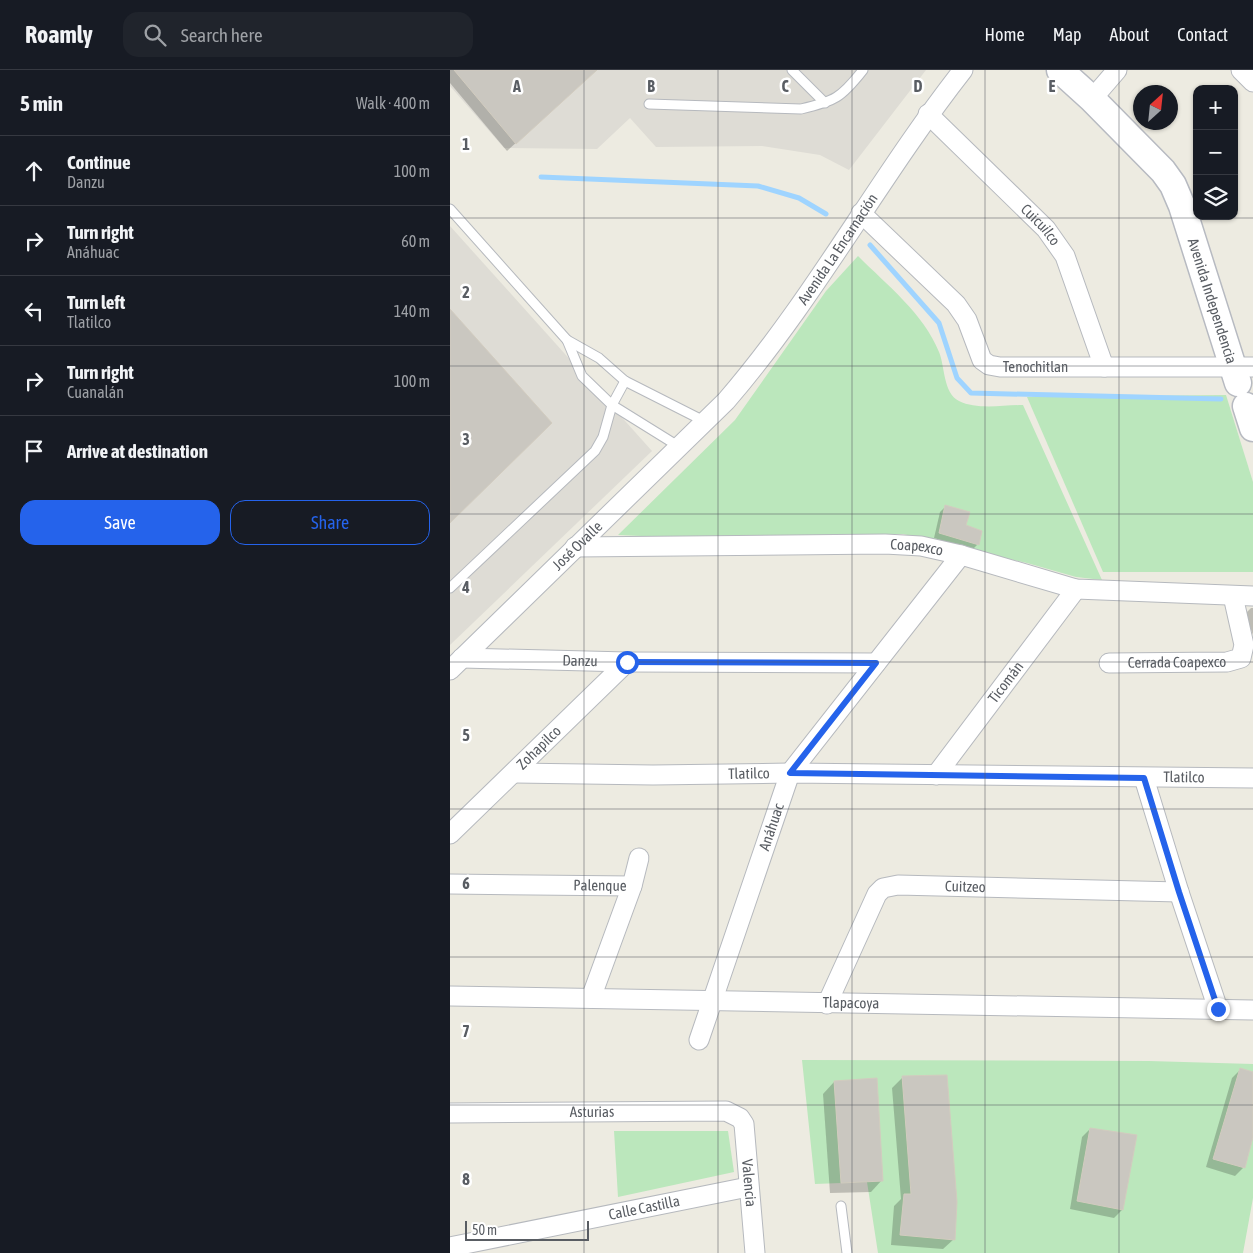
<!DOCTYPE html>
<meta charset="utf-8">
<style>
:root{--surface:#171b24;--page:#20242c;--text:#f1f3f6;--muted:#9ea1a6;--line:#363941;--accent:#2563eb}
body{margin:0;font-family:"Asap Condensed",sans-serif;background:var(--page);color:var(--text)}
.controls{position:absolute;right:15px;top:15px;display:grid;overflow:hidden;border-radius:10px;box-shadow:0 1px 4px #0004}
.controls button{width:45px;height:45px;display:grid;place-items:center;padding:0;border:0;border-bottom:1px solid var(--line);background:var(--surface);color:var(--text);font:25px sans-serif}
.compass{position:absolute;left:683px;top:15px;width:45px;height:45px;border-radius:50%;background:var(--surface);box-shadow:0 1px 4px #0004;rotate:27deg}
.scale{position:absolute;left:15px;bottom:12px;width:124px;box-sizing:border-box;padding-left:5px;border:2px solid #595d63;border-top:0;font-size:14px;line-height:18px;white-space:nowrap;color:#595d63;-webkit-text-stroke:4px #fff;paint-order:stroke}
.stop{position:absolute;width:15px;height:15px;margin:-11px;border:4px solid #2563eb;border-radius:50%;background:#fff}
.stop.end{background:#2563eb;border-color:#fff;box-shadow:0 1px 5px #0008}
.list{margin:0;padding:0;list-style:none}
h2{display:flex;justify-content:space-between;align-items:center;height:65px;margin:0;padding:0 20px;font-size:21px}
h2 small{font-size:16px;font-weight:400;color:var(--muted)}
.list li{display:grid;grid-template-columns:32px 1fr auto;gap:15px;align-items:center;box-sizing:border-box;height:70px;padding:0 20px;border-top:1px solid var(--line)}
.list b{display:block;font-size:19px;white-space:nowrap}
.list p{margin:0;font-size:16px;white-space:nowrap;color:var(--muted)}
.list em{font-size:16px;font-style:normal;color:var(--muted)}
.actions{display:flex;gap:10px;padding:15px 20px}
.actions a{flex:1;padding:11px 0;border:1px solid var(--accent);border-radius:15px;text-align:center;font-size:18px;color:var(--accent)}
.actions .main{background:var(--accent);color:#fff}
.icon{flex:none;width:28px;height:28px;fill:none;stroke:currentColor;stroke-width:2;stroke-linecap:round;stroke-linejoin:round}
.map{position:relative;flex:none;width:803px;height:1183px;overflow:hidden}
header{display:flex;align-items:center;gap:30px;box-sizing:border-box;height:70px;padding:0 25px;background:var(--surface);border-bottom:1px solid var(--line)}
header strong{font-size:24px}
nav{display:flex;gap:28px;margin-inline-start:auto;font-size:18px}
.search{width:350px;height:45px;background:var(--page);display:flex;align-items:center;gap:12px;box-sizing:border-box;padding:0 18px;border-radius:15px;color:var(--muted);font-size:19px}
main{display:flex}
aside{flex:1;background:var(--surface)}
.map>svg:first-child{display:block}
.industrial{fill:#dedcd5}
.green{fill:#bbe7bc}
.shadow{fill:#0003}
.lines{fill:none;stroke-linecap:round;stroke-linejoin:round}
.stream{stroke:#9fd4ff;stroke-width:5}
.building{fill:#cac7c0;stroke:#d2ccbf}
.lane-casing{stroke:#b6b9be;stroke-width:11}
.street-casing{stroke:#b6b9be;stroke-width:21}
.secondary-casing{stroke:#b7bac1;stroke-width:29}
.lane{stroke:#fff;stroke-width:9}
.street{stroke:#fff;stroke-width:19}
.secondary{stroke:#fff;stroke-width:26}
.route{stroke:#2563eb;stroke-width:6}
.grid{fill:none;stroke:#595d63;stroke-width:1;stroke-opacity:0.55}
.labels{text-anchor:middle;stroke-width:5;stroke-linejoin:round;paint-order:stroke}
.street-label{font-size:15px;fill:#595d63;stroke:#fff}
.grid-label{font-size:16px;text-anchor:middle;font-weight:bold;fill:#595d63;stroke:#fff;stroke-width:5;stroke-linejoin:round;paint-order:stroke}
</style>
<header>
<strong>Roamly</strong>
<div class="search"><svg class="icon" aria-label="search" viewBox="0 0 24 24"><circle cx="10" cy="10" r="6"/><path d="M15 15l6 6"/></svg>Search here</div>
<nav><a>Home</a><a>Map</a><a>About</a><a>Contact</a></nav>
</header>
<main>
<aside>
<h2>5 min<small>Walk · 400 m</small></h2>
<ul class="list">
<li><svg class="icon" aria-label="ahead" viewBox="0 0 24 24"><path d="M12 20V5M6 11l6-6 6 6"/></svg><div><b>Continue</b><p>Danzu</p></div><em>100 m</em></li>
<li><svg class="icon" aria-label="right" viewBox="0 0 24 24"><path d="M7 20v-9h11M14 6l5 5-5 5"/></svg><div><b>Turn right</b><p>Anáhuac</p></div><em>60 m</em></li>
<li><svg class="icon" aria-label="left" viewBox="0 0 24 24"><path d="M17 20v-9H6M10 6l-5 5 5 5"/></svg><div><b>Turn left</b><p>Tlatilco</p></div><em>140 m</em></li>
<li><svg class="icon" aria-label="right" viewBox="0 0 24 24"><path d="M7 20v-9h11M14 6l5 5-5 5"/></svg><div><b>Turn right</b><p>Cuanalán</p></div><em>100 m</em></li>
<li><svg class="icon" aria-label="arrive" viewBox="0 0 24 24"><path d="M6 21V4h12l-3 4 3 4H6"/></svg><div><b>Arrive at destination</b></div></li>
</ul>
<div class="actions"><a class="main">Save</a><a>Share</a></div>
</aside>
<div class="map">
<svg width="803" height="1183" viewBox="0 0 803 1183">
<rect width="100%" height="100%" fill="#edebe1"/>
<g class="industrial">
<polygon points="0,0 476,0 399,100 370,85 312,76 206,77 180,48 147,79 54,78 0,16"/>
<polygon points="0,156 202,381 0,575"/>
</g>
<g class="green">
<path d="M 408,186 C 437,215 474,244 489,282 C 495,296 493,323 509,331 C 527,340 553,335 573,335 L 652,510 L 626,507 L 577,493 L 453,464 L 237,468 L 168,465 L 285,350 L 376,221 Z"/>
<polygon points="776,325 803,412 803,502 653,502 577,327"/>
<polygon points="352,990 699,991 803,994 803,1128 793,1183 428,1183 417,1112 365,1114"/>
<polygon points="164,1061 278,1061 284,1102 168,1127"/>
</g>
<g class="shadow">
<polygon points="0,0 146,0 57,81 0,13"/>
<polygon points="495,437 515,456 528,474 522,480 484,468 490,442"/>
<polygon points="801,538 803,538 803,565 795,544"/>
<polygon points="790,1000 803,1003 803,1062 794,1097 785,1106 756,1097 782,1008"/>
<polygon points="452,1008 504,1169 493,1179 441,1175 444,1136 451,1129 442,1018"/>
<polygon points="384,1012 432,1110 421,1122 380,1123 373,1024"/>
<polygon points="640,1059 672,1140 664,1148 620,1139 632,1067"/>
</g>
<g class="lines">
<g class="stream">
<polyline points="91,107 308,116 349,128 376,144"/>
<polyline points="420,175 489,253 507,308 521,323 771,329"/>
</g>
</g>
<g class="building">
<polygon points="4,0 147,0 66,74"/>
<polygon points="0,239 102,353 0,453"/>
<polygon points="495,435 520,442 516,455 532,461 529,475 489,463"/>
<polygon points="790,998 803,1002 803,1067 795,1098 763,1089"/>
<polygon points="497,1005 507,1132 505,1170 450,1165 454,1124 461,1124 452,1006"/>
<polygon points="427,1008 433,1111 391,1113 384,1011"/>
<polygon points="640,1058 687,1065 673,1140 627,1131"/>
</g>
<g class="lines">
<defs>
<g id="lane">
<polyline points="342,0 375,33"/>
<path d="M 199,34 L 351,39 C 385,31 391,28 413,0"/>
<polyline points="0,139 117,270 132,306 162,335 228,376"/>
<polyline points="117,270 149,288 175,311 254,351"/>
<polyline points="0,518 145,381 153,367 162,335 175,311"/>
<polyline points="391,1136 397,1183"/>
</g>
<g id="street">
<polyline points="791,0 803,12"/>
<polyline points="642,29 667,0"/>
<path id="s1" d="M 478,44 L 596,159 L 615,186 L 654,297"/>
<path id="s2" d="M 411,143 L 506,234 L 517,250 L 532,290 L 539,295 L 550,297 L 803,297"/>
<path id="s3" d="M 125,477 L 435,474 L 471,476 L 511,485 L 626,519 L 803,526"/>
<path id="s4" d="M 12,588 L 177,592 L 426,593"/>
<path id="s5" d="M 659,593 L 777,592 L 791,588 L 794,575 L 783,526"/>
<path id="s6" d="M 0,600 L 276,331 C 365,228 429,107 513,0"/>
<path id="s7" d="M 65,703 L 203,705 L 340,703 L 803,708"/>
<path id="s8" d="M 486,705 L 626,519"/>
<polyline points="694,708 729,822 768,939"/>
<path id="s9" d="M 0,764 L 177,592"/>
<path id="s10" d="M 0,814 L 182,816"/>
<path id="s11" d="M 0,926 L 803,940"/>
<polyline points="141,928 182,816 189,788"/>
<path id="s12" d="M 377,934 L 427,824 L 433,818 L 448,815 L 729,822"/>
<path id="s13" d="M 249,970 L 340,703 L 511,485"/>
<path id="s14" d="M 0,1043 L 276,1041 L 290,1048 L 294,1054 L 305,1183"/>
<path id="s15" d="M 0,1177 L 298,1117"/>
</g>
<g id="secondary">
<path id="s16" d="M 610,0 L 642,29 L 713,101 L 723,115 L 732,136 L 788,313"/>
<polyline points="796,336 803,358"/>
</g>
</defs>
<use href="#lane" class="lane-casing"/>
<use href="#street" class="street-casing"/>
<use href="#secondary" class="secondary-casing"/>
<use href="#lane" class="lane"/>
<use href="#street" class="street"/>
<use href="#secondary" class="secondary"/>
</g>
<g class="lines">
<polyline class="route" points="177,592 426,593 340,703 694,708 729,822 768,939"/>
</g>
<path class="grid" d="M 134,0 L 134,1183M 268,0 L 268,1183M 402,0 L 402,1183M 535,0 L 535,1183M 669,0 L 669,1183M 0,148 L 803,148M 0,296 L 803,296M 0,444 L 803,444M 0,592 L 803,592M 0,739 L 803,739M 0,887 L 803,887M 0,1035 L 803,1035"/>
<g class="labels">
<g class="street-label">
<text dy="5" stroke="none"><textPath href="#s1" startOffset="158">Cuicuilco</textPath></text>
<text dy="5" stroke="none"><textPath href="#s6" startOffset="574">Avenida La Encarnación</textPath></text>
<text dy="5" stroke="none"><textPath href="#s16" startOffset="284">Avenida Independencia</textPath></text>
<text dy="5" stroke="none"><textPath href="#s2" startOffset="249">Tenochitlan</textPath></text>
<text dy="5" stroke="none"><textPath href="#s6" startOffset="178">José Ovalle</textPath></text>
<text dy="5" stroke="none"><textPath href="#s3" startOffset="342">Coapexco</textPath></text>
<text dy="5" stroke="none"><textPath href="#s4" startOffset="118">Danzu</textPath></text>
<text dy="5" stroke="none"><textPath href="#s5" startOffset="68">Cerrada Coapexco</textPath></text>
<text dy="5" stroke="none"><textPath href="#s8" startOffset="116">Ticomán</textPath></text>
<text dy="5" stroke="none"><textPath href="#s9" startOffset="124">Zohapilco</textPath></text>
<text dy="5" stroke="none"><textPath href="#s7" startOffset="234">Tlatilco</textPath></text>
<text dy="5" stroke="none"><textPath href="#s7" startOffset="669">Tlatilco</textPath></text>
<text dy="5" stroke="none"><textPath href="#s13" startOffset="225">Anáhuac</textPath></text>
<text dy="5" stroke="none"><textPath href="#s12" startOffset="212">Cuitzeo</textPath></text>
<text dy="5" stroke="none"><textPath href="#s10" startOffset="150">Palenque</textPath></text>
<text dy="5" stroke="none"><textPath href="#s11" startOffset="401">Tlapacoya</textPath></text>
<text dy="5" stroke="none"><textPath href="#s14" startOffset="142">Asturias</textPath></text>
<text dy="5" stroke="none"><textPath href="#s14" startOffset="358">Valencia</textPath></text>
<text dy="5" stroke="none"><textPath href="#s15" startOffset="198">Calle Castilla</textPath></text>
</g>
</g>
<g class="grid-label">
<text x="67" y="22">A</text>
<text x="201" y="22">B</text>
<text x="335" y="22">C</text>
<text x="468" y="22">D</text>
<text x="602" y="22">E</text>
<text x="16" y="80">1</text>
<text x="16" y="228">2</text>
<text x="16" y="375">3</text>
<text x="16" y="523">4</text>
<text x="16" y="671">5</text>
<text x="16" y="819">6</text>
<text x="16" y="967">7</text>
<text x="16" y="1115">8</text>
</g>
</svg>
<div class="controls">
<button>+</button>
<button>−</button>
<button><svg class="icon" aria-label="layers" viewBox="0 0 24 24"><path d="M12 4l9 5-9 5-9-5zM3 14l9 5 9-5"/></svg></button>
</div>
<svg class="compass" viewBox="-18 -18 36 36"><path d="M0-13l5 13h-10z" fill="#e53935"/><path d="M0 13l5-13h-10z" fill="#9ea1a6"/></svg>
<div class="scale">50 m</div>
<div class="stop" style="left:177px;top:592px"></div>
<div class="stop end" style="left:768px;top:939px"></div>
</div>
</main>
